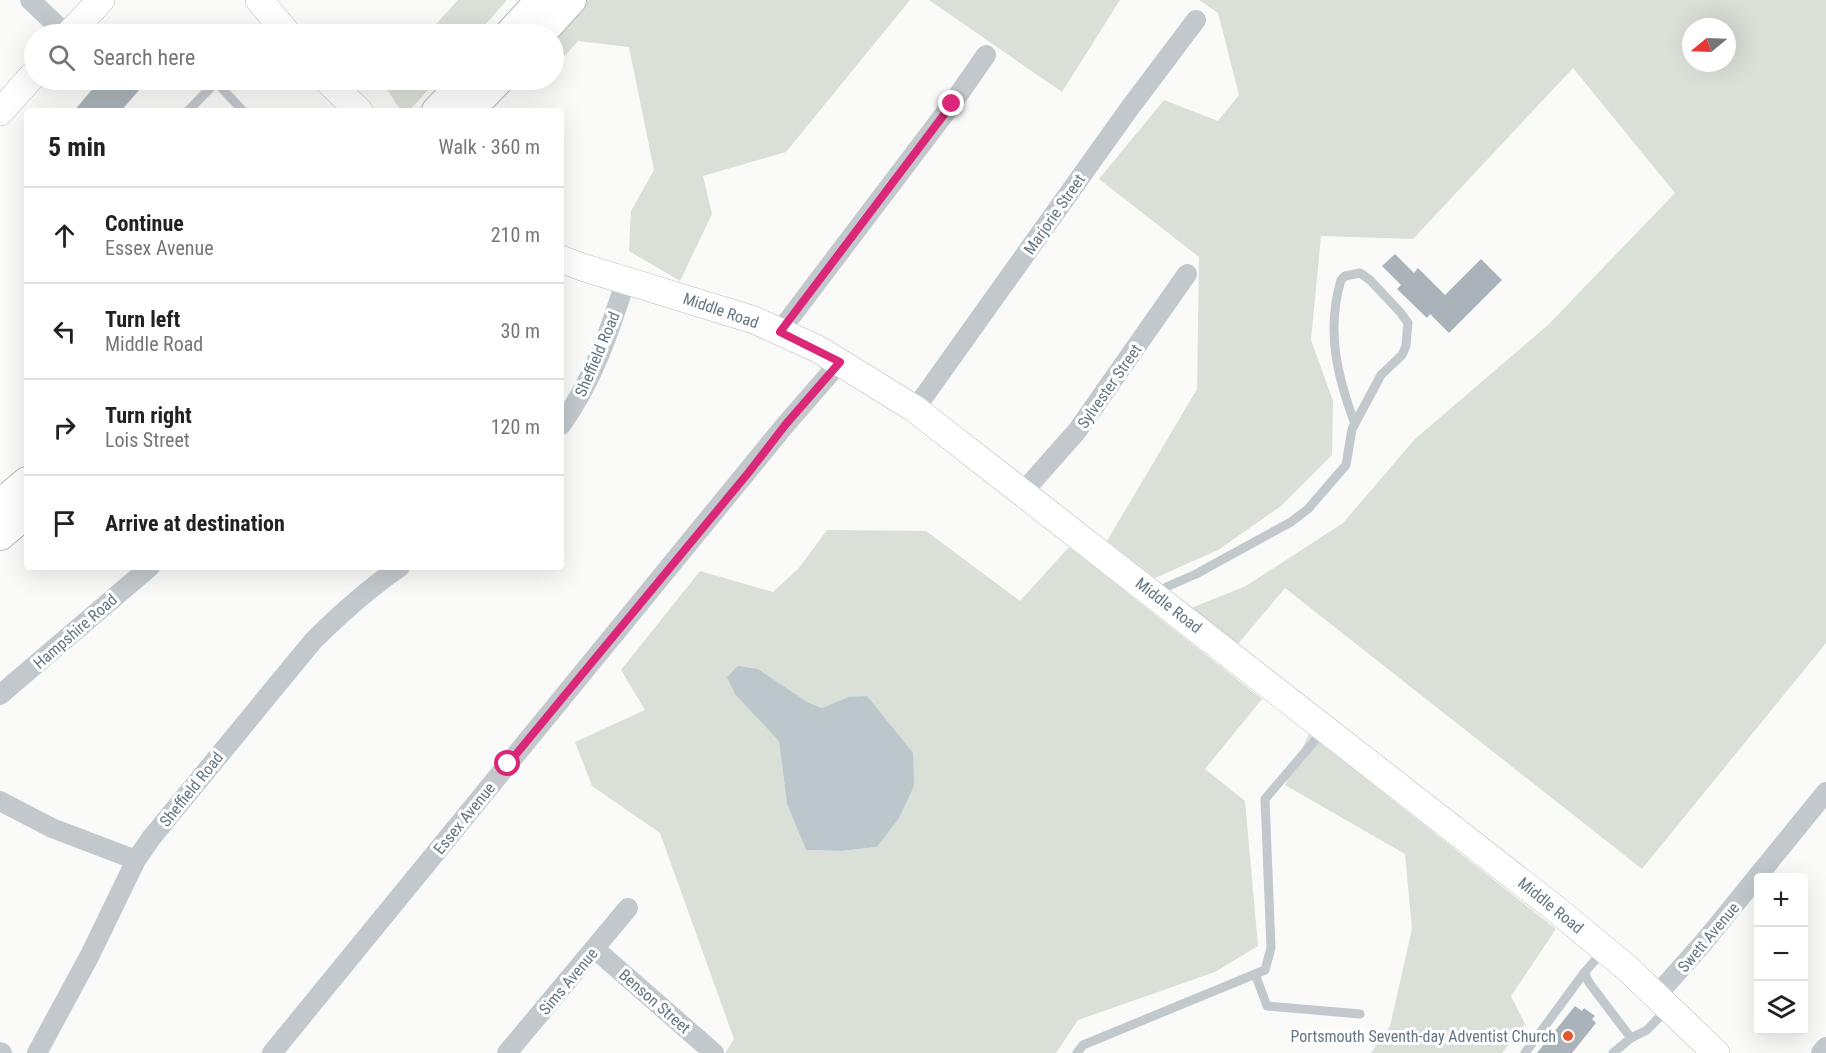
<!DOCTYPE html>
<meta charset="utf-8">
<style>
:root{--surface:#fff;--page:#f2f2f2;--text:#222;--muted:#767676;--line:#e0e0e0}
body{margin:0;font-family:"Roboto Condensed",sans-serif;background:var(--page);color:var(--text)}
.controls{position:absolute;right:18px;bottom:18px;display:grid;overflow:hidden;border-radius:6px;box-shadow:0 6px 24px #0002}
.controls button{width:54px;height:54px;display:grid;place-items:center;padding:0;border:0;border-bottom:2px solid var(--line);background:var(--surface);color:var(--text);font:30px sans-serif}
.compass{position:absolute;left:1682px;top:18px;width:54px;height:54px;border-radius:50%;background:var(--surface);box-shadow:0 6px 24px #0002;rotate:251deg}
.stop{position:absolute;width:18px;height:18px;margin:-14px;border:4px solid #db2777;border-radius:50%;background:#fff}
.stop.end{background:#db2777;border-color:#fff;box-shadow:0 2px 6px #0008}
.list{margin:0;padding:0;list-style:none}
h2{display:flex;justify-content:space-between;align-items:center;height:78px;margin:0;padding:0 24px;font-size:26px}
h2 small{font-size:20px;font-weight:400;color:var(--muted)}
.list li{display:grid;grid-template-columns:39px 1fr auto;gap:18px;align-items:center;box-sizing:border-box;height:96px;padding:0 24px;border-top:2px solid var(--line)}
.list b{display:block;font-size:22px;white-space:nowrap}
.list p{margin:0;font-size:20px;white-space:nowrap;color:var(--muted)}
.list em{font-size:20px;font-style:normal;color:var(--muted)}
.icon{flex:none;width:33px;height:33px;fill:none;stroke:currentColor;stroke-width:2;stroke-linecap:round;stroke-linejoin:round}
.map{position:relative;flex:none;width:1826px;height:1053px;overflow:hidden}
.search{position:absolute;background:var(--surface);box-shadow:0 6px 24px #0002;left:24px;top:24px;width:540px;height:66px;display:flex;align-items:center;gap:15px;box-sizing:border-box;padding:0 21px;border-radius:33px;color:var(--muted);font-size:22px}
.panel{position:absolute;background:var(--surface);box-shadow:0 6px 24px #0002;left:24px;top:108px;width:540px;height:462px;border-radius:6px}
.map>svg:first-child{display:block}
.green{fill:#dadfd7;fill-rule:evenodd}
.water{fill:#bbc7cb}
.building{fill:#aab3b9}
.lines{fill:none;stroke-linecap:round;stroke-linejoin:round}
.secondary-casing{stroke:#b3babf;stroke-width:28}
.primary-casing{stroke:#b5babe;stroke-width:32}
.lane{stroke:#c3c8cc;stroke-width:9}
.street{stroke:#c3c8cc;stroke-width:20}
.secondary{stroke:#fff;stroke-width:27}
.primary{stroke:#fff;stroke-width:30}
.route{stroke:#db2777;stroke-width:8}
.poi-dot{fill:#e4572e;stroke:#fff;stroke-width:2}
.labels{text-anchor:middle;stroke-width:6;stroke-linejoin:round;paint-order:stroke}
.street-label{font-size:16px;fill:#657683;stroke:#fff}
.poi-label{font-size:16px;fill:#657683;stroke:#fff;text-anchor:end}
</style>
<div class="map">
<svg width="1826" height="1053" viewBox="0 0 1826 1053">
<rect width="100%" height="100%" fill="#fafaf8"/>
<g class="green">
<polygon points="458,0 507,0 477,34 427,34"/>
<polygon points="585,0 910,0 786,152 703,176 712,214 680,281 629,251 631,211 654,170 629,47 578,41 560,61 554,53 554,35"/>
<polygon points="929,0 1120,0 1062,92"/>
<path d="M 1199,0 L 1826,0 L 1826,643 L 1642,869 L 1285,588 L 1238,644 L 1191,608 L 1246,586 L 1343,523 L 1415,439 L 1548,325 L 1675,193 L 1573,68 L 1413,239 L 1321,236 L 1311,340 L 1333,401 L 1332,455 L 1281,506 L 1218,550 L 1155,578 L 1107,541 L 1197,389 L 1199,257 L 1099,179 L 1164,100 L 1218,121 L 1239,95 L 1218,13 ZM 1691,27 L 1727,27 L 1727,63 L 1691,63 Z"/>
<polygon points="386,80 437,80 409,111 401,111 383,83"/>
<path d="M 827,530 L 926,531 L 1020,601 L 1069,547 L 1262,699 L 1205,769 L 1245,801 L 1258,946 L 1215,972 L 1078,1020 L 1056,1053 L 725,1053 L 734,1039 L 660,833 L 592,786 L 575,742 L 645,710 L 621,670 L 700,571 L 773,592 L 799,568 ZM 848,697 L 878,847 L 841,851 L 806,850 L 787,804 L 779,741 L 807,702 L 822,708 Z"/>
<polygon points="1309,734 1556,929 1511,996 1525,1024 1502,1053 1371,1053 1390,1026 1412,929 1405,854 1285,785"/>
</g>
<polygon class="water" points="738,666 758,669 807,702 822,708 848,697 867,696 913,753 914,786 899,818 877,847 841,851 806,850 787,804 779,741 735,694 727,677"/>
<g class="building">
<polygon points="100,80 129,80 140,89 121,111 74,111"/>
<polygon points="1395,254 1414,273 1418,268 1445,295 1481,259 1502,280 1449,333 1430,314 1427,318 1397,289 1401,285 1382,266"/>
<polygon points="1575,1006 1582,1011 1584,1008 1595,1016 1592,1019 1596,1023 1572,1053 1537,1053"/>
</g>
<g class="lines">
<defs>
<g id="secondary">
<polyline points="259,0 288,34"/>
<polyline points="69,34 101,0"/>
<polyline points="327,80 359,111"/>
<polyline points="0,112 34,74"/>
<polyline points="561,259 582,267 754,320 818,349 915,409 1557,910 1627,968 1716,1053"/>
</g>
<g id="primary">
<polyline points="510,34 541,0"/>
<polyline points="540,34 571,0"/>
<polyline points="437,111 467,80"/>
<polyline points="468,111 498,80"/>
<polyline points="0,505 27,482"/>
<polyline points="0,535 27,512"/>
</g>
</defs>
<use href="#secondary" class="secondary-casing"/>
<use href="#primary" class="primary-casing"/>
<g class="lane">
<polyline points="263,34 275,22"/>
<polyline points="216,82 243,111"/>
<polyline points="188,111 218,80"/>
<path d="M 1155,592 L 1196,574 L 1291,522 L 1308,509 L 1346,465 L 1352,429 L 1381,375 L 1402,355 L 1406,346 L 1407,333 L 1408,323 L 1400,312 L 1370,280 L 1360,273 L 1345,276 L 1341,280 C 1326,330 1337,376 1355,424"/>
<polyline points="1603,951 1584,973 1590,984 1631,1038"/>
<polyline points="1255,974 1267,1006 1360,1014"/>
<polyline points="1077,1053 1083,1045 1265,970 1271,948 1265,799 1323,731"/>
<polyline points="1525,1053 1584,973"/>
<polyline points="1613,1053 1631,1038 1647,1030 1667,1009"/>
</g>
<g class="street">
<polyline points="30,0 66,34"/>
<polyline points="780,331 952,104 986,55"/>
<polyline points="915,409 1129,109 1196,20"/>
<path d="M 561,425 C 593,381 610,330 626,279"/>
<polyline points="1023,492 1077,431 1187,274"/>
<polyline points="0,695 150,567"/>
<polyline points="0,801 52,828 136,860"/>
<polyline points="595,949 714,1053"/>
<polyline points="1656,996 1704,942 1826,792"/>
<polyline points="0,1052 2,1053"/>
<path d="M 37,1053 L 90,955 L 136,860 L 152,837 L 313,641 C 340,614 368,589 400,567"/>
<polyline points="272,1053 786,424 840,362"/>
<polyline points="507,1053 628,908"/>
<polyline points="1821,1053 1826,1047"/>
</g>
<use href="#secondary" class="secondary"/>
<use href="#primary" class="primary"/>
</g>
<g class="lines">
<polyline class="route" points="508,764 749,472 786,424 840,362 780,332 952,104"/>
</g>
<circle class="poi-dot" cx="1568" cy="1036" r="6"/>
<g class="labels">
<g class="street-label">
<text transform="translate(1054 214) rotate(-55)" y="6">Marjorie Street</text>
<text transform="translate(721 310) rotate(19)" y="6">Middle Road</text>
<text transform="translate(597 354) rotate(-67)" y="6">Sheffield Road</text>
<text transform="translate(1109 386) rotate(-55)" y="6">Sylvester Street</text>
<text transform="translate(1169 605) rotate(38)" y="6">Middle Road</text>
<text transform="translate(75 631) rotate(-41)" y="6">Hampshire Road</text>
<text transform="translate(191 789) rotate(-51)" y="6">Sheffield Road</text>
<text transform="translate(464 818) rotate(-51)" y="6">Essex Avenue</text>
<text transform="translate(1551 905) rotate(39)" y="6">Middle Road</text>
<text transform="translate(1708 937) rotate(-50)" y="6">Swett Avenue</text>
<text transform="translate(568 981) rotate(-50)" y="6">Sims Avenue</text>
<text transform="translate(655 1001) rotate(41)" y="6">Benson Street</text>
</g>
<g class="poi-label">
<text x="1556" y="1042">Portsmouth Seventh-day Adventist Church</text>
</g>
</g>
</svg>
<div class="controls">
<button>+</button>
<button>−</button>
<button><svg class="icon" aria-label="layers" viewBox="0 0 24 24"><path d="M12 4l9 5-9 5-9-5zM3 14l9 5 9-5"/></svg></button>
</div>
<svg class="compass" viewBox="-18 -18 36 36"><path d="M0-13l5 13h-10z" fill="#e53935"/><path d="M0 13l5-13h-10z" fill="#767676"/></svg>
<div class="stop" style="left:508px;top:764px"></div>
<div class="stop end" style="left:952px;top:104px"></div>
<div class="search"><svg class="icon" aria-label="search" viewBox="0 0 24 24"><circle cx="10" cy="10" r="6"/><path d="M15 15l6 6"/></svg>Search here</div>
<section class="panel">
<h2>5 min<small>Walk · 360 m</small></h2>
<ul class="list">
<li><svg class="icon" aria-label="ahead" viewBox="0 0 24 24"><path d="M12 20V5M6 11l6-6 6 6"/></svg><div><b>Continue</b><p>Essex Avenue</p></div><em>210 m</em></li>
<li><svg class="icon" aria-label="left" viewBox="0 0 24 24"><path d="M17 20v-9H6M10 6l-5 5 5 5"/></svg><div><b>Turn left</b><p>Middle Road</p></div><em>30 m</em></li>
<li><svg class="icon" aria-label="right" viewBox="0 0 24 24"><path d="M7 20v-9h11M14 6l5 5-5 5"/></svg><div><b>Turn right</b><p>Lois Street</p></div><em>120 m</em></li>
<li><svg class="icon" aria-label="arrive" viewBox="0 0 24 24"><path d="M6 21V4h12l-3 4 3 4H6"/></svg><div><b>Arrive at destination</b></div></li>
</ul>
</section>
</div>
